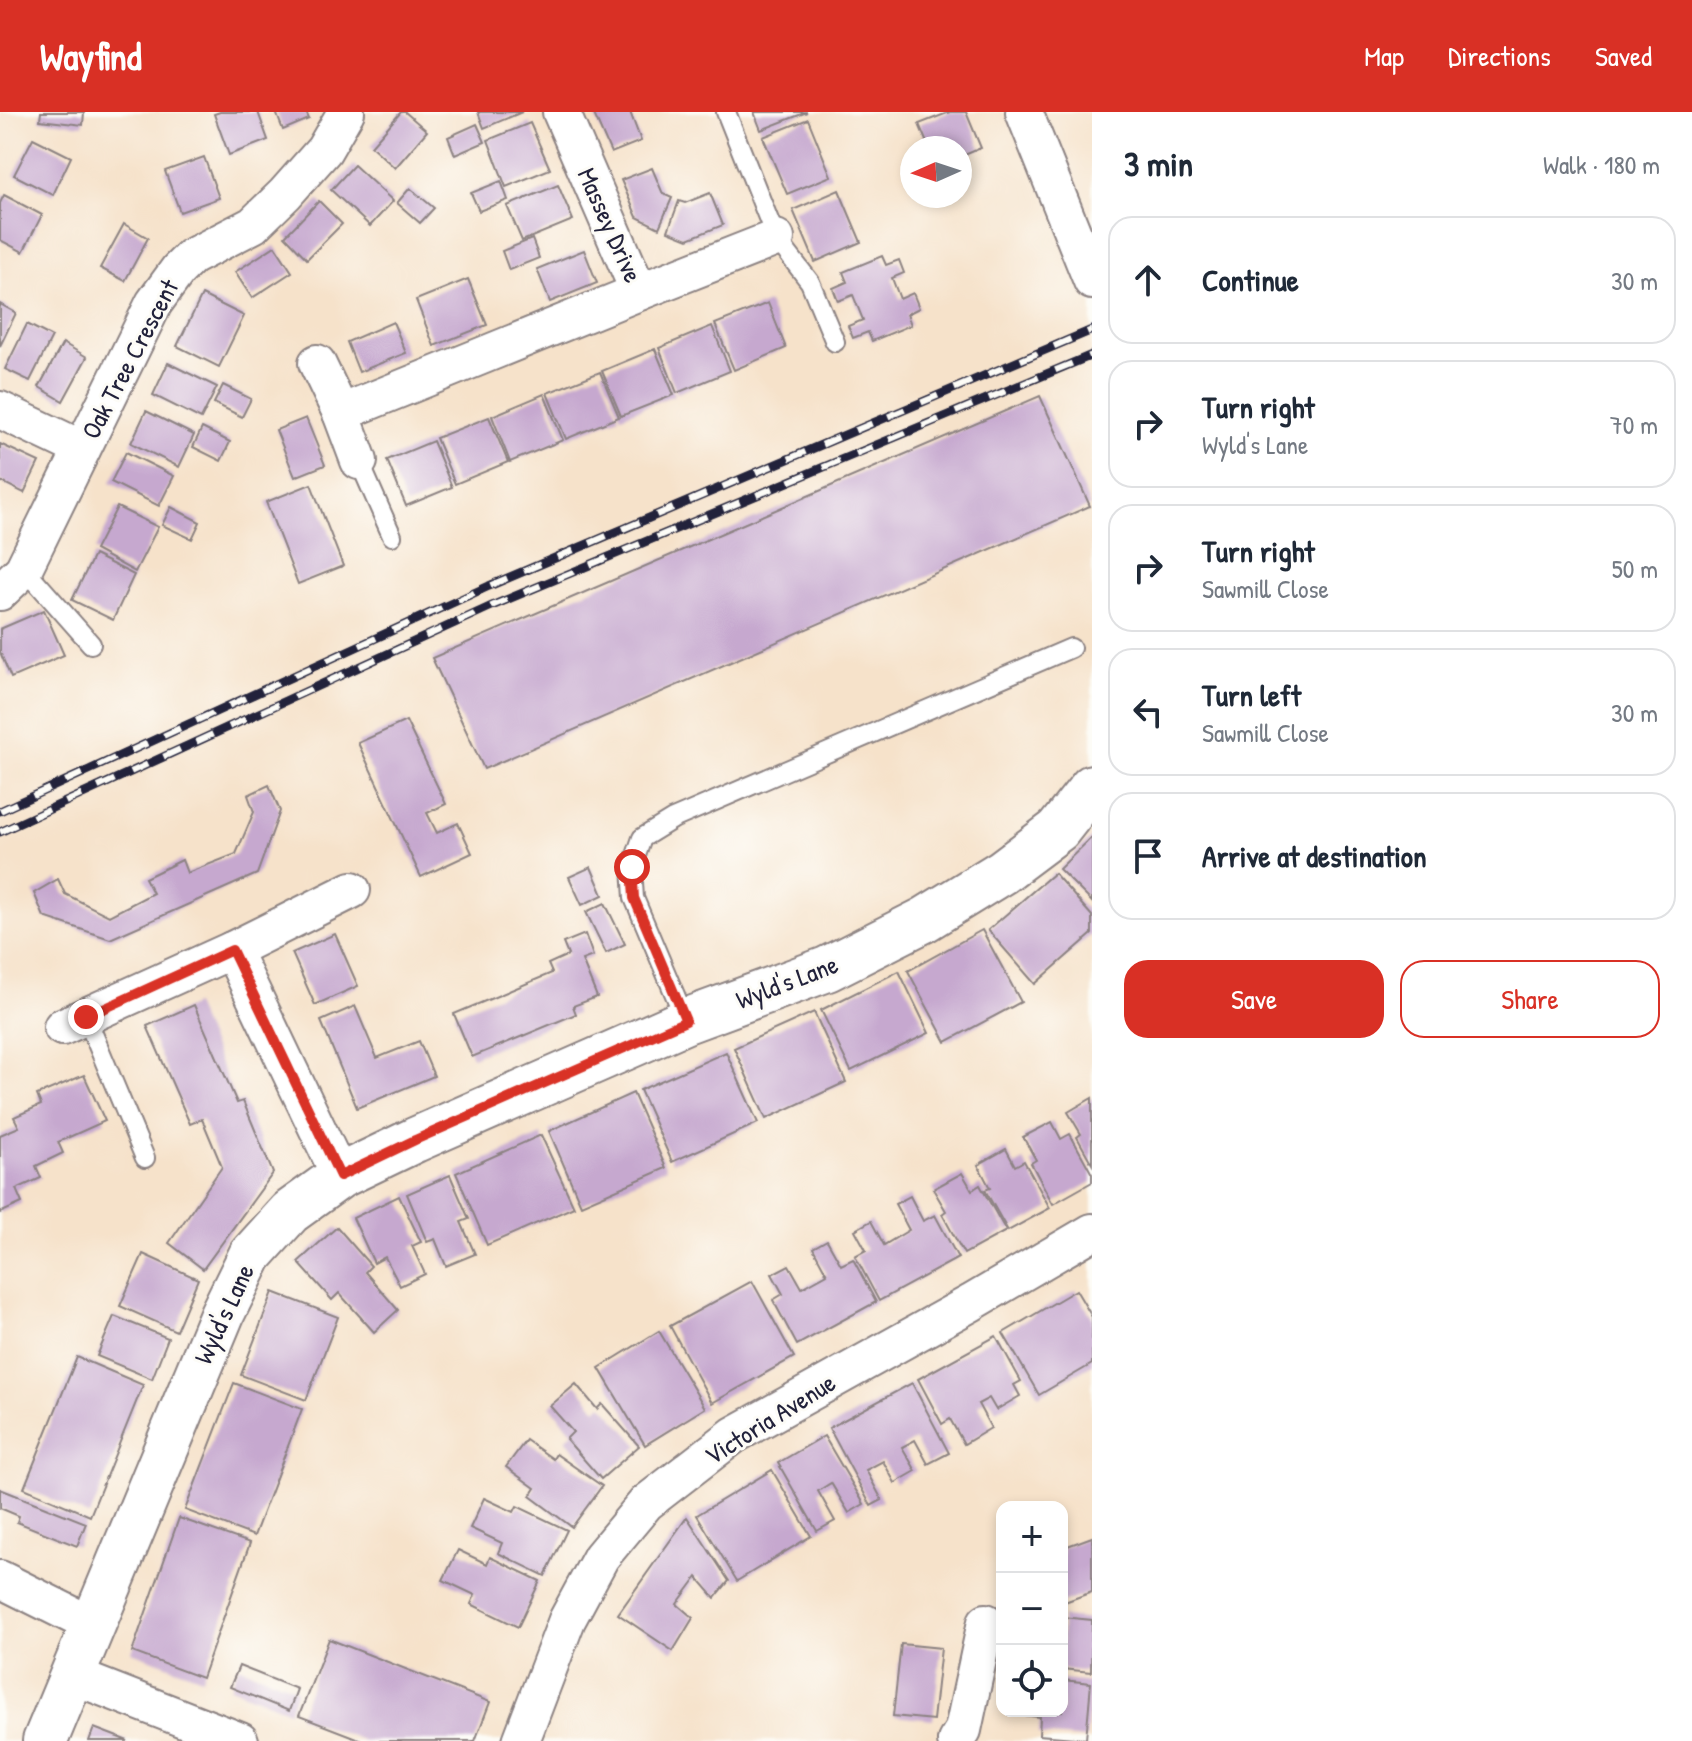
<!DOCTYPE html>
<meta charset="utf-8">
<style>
:root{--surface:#fff;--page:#f6f6f7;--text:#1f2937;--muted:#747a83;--line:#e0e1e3;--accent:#d93025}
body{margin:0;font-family:"Patrick Hand",sans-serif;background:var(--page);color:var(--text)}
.controls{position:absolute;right:24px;bottom:24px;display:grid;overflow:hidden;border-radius:16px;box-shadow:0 4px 12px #0003}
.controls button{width:72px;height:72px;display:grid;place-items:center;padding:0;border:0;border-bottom:2px solid var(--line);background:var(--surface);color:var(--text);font:40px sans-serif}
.compass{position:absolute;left:900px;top:24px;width:72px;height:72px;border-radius:50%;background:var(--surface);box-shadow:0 4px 12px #0003;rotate:267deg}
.stop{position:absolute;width:24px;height:24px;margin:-18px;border:6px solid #d93025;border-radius:50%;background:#fff}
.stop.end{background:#d93025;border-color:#fff;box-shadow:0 2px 8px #0008}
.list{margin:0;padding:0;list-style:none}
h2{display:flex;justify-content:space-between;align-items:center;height:104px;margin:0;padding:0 32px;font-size:34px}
h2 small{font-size:26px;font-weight:400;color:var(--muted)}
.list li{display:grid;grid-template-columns:52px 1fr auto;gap:24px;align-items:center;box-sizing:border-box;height:128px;margin:0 16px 16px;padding:0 16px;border:2px solid var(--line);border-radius:24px}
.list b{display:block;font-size:30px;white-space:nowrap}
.list p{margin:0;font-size:26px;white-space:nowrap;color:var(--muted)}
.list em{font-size:26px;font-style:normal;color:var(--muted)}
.actions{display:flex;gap:16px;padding:24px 32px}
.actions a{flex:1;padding:18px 0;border:2px solid var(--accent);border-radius:24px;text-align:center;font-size:28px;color:var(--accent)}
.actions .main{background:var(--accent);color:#fff}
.icon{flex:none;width:44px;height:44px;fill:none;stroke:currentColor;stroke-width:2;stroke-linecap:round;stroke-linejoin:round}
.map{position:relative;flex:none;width:1092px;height:1629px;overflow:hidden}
header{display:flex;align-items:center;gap:48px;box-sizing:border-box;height:112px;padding:0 40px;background:var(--accent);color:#fff}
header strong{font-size:38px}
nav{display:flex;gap:44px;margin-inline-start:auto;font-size:28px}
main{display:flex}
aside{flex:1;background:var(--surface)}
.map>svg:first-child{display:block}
.building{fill:#c6a8cf}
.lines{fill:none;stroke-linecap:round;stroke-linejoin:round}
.lane-casing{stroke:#8c8282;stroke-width:22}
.street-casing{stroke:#8c8282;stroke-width:40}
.secondary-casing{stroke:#8c8282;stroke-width:48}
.lane{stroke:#fff;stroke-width:18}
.street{stroke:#fff;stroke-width:36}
.secondary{stroke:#fff;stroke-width:44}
.rail-casing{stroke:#22223b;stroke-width:9}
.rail{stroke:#fdfcf7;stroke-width:6;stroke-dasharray:18;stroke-linecap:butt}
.route{stroke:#d93025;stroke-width:10}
.labels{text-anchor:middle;stroke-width:6;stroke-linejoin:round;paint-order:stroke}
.street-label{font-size:26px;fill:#22223b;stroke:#fdfcf7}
</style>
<header>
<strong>Wayfind</strong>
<nav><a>Map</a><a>Directions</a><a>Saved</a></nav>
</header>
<main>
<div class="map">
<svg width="1092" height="1629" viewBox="0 0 1092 1629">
<rect width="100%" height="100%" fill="#fdfcf7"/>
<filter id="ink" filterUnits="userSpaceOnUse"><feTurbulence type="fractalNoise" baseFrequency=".0125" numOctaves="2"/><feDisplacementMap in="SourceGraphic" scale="16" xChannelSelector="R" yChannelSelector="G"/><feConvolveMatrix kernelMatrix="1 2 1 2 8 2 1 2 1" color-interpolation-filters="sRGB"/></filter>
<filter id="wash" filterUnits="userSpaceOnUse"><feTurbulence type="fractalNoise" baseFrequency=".006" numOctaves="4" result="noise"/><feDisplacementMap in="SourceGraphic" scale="32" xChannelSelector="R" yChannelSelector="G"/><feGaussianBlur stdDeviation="1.8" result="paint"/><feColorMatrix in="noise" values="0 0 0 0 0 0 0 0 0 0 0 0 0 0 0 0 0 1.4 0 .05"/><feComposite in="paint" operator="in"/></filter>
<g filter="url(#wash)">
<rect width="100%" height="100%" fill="#f6e2ca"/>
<g id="blocks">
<g class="building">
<polygon points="41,0 84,0 83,13 40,8"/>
<polygon points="220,0 258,0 268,28 229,43 214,2"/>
<polygon points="276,0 306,0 309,7 283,18"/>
<polygon points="401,0 405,0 427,19 395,56 371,34"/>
<polygon points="478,0 522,0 484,16"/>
<polygon points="593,0 630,0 641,29 611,41"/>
<polygon points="754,0 807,0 761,18"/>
<polygon points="950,0 966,0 981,36 960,45 960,36 929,36 919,12"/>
<polygon points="808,7 831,64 787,82 763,25"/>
<polygon points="530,11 550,57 506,75 488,28"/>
<polygon points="477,12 485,30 455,43 448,25"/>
<polygon points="33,26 71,45 53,83 14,63"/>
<polygon points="204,45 219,86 180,100 165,59"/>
<polygon points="354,53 393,89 370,114 331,78"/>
<polygon points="652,56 663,82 672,86 659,116 637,105 621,68"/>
<polygon points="501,69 508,88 479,99 471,81"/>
<polygon points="558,73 573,108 522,129 507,94"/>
<polygon points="410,76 434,96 420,111 397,91"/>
<polygon points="839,78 861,130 815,150 793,98"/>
<polygon points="710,81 723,113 688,127 668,119 679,89 685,91"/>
<polygon points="4,83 42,103 23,140 0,128 0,91"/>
<polygon points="319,89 342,112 307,147 285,124"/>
<polygon points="124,112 148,126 125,169 100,156"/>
<polygon points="532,127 539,146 509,158 502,139"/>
<polygon points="275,134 292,160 252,186 235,160"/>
<polygon points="584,138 597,171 550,190 537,157"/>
<polygon points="882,144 886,153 899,148 904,161 892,166 900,187 913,181 919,196 907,202 911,213 872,229 868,220 853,226 848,214 863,208 853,183 838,189 833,176 847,170 843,160"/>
<polygon points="468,167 487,213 434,234 416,188"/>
<polygon points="202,183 244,204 219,255 177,234"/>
<polygon points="768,191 786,236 734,258 715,212"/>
<polygon points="0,192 16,201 0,234"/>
<polygon points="393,210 406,241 359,260 347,230"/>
<polygon points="27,212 52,225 30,269 5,257"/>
<polygon points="712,214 730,259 677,281 659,236"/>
<polygon points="63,231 87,245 63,289 39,275"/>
<polygon points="655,237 674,283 621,304 602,259"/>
<polygon points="168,251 217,275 201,307 153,283"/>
<polygon points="600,260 619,305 566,327 547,281"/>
<polygon points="223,273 251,287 242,305 214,291"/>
<polygon points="544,282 563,328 510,350 492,304"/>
<polygon points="1040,284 1090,394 484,657 432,546"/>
<polygon points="146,299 194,323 179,355 131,331"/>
<polygon points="489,305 508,350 455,372 436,326"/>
<polygon points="306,306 325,353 295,365 276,318"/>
<polygon points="202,316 230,330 221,349 193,335"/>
<polygon points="433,329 452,375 406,394 387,348"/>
<polygon points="0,332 39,350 24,381 0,369"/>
<polygon points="126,340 174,364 159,394 111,370"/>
<polygon points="311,372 343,454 298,472 266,390"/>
<polygon points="117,395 158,415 135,460 95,438"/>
<polygon points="171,395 200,410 192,427 162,413"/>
<polygon points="94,443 134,463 113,508 72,488"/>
<polygon points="44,498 64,543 11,566 0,540 0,517"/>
<polygon points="406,609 446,692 427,701 437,721 458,711 472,741 421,765 358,631"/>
<polygon points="269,673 280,699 257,762 110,827 44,805 34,781 58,767 65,782 109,804 153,781 145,766 182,748 187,761 236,742 254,700 248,683"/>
<polygon points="1092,725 1092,790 1059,757"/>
<polygon points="591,755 603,783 582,793 569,765"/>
<polygon points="1054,761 1092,804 1092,822 1035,872 988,818"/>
<polygon points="605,791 625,832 606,841 586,800"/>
<polygon points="982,818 1021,890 946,930 908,859"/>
<polygon points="335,822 358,874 315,893 292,841"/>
<polygon points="585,822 593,844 582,848 597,885 573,894 576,902 472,945 454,902 552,861 548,852 568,843 563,831"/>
<polygon points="899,859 929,921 851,959 821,898"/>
<polygon points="194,893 237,991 243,989 273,1061 203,1157 169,1131 222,1055 202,1007 190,1012 147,914"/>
<polygon points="355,894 377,946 419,929 434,964 357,996 321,909"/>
<polygon points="814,900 846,970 766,1007 734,936"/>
<polygon points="726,940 758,1011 672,1050 640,978"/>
<polygon points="84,963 105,1009 58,1030 63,1041 36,1054 41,1066 16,1077 22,1091 0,1101 0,1023 19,1015 14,1005 41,993 37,983"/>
<polygon points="633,981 666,1056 581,1093 549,1019"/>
<polygon points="1092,986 1092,1052 1077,1025 1081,1022 1068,1000"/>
<polygon points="1052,1010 1061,1027 1070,1022 1092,1062 1092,1070 1053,1092 1031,1051 1036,1048 1023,1025"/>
<polygon points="541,1023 574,1095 487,1133 456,1061"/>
<polygon points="1006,1037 1015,1054 1024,1049 1050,1096 1008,1119 985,1078 990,1076 978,1053"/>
<polygon points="962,1061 972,1078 980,1073 1006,1119 964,1142 942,1102 946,1099 933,1077"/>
<polygon points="450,1063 469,1107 461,1110 475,1142 446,1154 435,1127 427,1130 407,1082"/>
<polygon points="399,1084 421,1130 412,1134 425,1162 400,1174 385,1145 374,1151 353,1106"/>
<polygon points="910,1084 923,1109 935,1103 958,1146 879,1189 855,1144 866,1138 855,1118 871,1109 884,1133 909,1118 895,1092"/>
<polygon points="337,1115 371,1154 365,1160 398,1198 374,1220 339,1181 332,1188 298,1150"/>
<polygon points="827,1128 841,1153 853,1147 876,1190 797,1233 773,1188 783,1182 772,1162 789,1153 802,1176 827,1162 813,1136"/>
<polygon points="143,1142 198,1167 176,1219 120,1194"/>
<polygon points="752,1169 794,1245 712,1291 670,1214"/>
<polygon points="1076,1178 1092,1205 1092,1252 1039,1283 1003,1221"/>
<polygon points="273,1180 338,1205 306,1288 241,1263"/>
<polygon points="114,1204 168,1226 152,1267 97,1244"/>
<polygon points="659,1219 705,1296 645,1333 599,1256"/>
<polygon points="996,1224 1021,1269 1014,1273 1020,1284 996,1298 989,1286 978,1292 991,1316 964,1332 950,1307 942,1312 918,1267"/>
<polygon points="77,1245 143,1273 90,1404 24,1376"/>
<polygon points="234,1271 302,1297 254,1424 185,1398"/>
<polygon points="912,1271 949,1341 928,1352 915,1328 902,1335 916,1359 895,1371 883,1349 866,1358 882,1388 871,1394 829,1316"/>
<polygon points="576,1272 597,1297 602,1292 639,1334 601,1367 566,1327 573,1320 550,1294"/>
<polygon points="824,1324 864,1392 849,1401 831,1371 818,1379 835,1409 817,1419 778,1351"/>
<polygon points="526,1328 553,1347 556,1342 602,1374 572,1415 530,1384 535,1376 506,1355"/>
<polygon points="772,1358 811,1424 737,1469 697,1403"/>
<polygon points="0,1377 86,1411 77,1434 17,1410 19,1404 0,1396"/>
<polygon points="484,1386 514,1400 517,1394 567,1418 545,1464 498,1441 502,1431 470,1416"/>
<polygon points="687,1405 729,1469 715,1486 697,1465 677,1492 693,1506 673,1539 618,1502"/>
<polygon points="179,1406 250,1431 202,1566 132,1540"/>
<polygon points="1092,1425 1092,1480 1062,1491 1062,1436"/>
<polygon points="458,1438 487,1452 490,1445 540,1469 518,1515 471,1492 475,1483 443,1468"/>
<polygon points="1062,1505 1092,1508 1091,1560 1062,1557"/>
<polygon points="329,1527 490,1590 475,1629 364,1629 299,1604"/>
<polygon points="901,1532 941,1536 933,1608 893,1604"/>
<polygon points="239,1554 297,1577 289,1599 230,1575"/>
<polygon points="1062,1568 1091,1571 1086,1627 1039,1623 1040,1605 1012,1602 1012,1599 1062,1599"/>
<polygon points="94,1616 128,1629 89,1629"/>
</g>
</g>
</g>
<g filter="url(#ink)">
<use href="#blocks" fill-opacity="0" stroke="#8c8282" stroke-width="2"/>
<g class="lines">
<defs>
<g id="lane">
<polyline points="726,0 776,126 810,170 835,230"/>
<polyline points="359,349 392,424"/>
<polyline points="24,456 91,532"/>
<polyline points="86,905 145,1046"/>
<polyline points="686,909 634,786 632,755 642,726 673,707 1071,536"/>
</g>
<g id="street">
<polyline points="561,0 639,180 776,126"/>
<polyline points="1024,0 1092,169"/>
<polyline points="317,251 341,301 359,349"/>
<polyline points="0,298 82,337"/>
<polyline points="341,301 639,180"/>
<polyline points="0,480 23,458 154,191 178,158 191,145 253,113 285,82 324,38 346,0"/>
<polyline points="62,915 232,838"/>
<polyline points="340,1064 232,838 352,778"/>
<polyline points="0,1467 92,1513"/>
<polyline points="71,1563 240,1629"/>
<polyline points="521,1629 567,1508 601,1445 646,1391 734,1323 971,1191 1092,1120"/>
<polyline points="956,1629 963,1618 986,1510"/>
</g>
<polyline id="secondary" points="45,1629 222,1202 251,1143 290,1100 340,1064 415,1028 686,909 827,857 924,808 1002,760 1058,718 1092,675"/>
</defs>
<use href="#lane" class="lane-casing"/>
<use href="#street" class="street-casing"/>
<use href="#secondary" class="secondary-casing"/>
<use href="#lane" class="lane"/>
<use href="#street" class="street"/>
<use href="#secondary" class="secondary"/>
<defs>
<g id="rail">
<polyline points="0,699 489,474 1092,218"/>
<polyline points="0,720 494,493 1092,243"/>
</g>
</defs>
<use href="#rail" class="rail-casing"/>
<use href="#rail" class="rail"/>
</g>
</g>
<g class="lines" filter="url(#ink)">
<polyline class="route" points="86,905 232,838 340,1064 415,1028 686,909 634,786 632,755"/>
</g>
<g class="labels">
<g class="street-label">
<text transform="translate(610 113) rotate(66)" y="9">Massey Drive</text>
<text transform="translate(130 247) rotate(-62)" y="9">Oak Tree Crescent</text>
<text transform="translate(787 870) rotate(-21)" y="9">Wyld's Lane</text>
<text transform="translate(224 1202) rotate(-65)" y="9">Wyld's Lane</text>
<text transform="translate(770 1307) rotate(-32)" y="9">Victoria Avenue</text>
</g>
</g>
</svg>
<div class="controls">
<button>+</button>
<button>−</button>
<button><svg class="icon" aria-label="locate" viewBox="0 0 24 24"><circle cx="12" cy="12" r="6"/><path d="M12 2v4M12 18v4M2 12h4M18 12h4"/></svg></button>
</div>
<svg class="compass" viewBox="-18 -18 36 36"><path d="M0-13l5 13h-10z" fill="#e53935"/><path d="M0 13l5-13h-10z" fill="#747a83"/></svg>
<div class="stop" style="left:632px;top:755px"></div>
<div class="stop end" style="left:86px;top:905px"></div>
</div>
<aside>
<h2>3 min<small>Walk · 180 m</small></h2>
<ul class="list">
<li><svg class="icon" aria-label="ahead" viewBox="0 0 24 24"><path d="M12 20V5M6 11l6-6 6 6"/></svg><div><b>Continue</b></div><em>30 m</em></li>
<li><svg class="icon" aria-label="right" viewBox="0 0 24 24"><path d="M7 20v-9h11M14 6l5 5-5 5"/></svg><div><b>Turn right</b><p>Wyld's Lane</p></div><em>70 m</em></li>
<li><svg class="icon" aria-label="right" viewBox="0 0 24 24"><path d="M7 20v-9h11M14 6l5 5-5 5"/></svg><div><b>Turn right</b><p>Sawmill Close</p></div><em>50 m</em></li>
<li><svg class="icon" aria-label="left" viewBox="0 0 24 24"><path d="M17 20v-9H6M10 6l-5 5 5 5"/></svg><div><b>Turn left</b><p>Sawmill Close</p></div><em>30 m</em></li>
<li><svg class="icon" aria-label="arrive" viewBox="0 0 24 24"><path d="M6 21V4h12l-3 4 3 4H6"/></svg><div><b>Arrive at destination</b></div></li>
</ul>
<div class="actions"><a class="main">Save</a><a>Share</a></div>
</aside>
</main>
